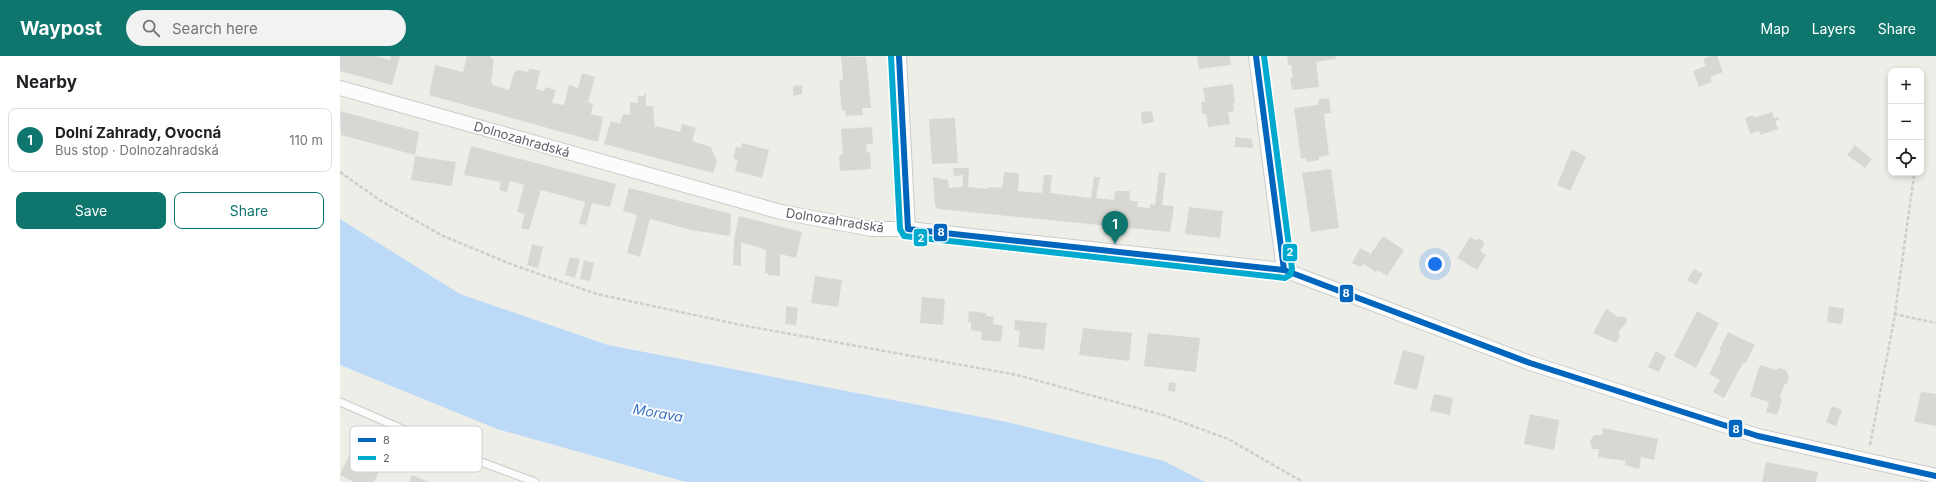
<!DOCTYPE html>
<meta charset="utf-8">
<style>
:root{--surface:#fff;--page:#f2f2f2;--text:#202124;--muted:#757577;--line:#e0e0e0;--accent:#0f766e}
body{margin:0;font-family:Inter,sans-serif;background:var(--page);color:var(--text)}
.controls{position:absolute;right:12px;top:12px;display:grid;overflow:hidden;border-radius:8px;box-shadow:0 2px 6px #0003}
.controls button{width:36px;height:36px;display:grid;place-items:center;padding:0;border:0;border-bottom:1px solid var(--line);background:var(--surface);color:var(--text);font:20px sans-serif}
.you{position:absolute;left:1095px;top:208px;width:14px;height:14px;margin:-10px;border:3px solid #fff;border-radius:50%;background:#1a73e8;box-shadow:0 0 0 6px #1a73e833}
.badge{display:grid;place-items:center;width:26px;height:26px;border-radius:50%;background:var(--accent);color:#fff;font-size:13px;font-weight:700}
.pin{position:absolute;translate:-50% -33px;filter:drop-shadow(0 1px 2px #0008)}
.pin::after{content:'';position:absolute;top:21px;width:14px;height:12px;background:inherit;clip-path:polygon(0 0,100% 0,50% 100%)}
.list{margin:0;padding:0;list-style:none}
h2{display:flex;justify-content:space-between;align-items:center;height:52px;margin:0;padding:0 16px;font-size:17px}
h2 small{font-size:13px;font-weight:400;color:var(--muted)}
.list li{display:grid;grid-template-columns:26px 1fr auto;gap:12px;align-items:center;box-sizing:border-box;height:64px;margin:0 8px 8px;padding:0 8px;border:1px solid var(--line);border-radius:8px}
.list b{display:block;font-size:15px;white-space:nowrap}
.list p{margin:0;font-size:13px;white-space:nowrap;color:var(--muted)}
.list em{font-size:13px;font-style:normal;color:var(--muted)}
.actions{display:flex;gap:8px;padding:12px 16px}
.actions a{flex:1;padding:9px 0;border:1px solid var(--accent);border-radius:8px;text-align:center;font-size:14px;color:var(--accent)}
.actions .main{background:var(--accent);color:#fff}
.icon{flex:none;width:22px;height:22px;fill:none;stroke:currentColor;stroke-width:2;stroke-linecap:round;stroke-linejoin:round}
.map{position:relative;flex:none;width:1596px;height:426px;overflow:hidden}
header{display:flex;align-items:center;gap:24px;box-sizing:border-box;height:56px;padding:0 20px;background:var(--accent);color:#fff}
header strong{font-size:19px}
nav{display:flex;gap:22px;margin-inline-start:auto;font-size:14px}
.search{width:280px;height:36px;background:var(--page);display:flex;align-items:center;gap:10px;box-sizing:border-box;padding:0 14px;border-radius:22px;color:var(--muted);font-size:15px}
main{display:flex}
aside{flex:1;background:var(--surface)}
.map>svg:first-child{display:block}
.water{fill:#bcdaf8}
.building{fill:#d8d7d3}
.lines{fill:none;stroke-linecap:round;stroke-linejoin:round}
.lane-casing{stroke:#cacbc9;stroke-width:9}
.street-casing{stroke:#cacbc9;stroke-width:16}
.path{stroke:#cbd0cd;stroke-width:2.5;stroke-dasharray:4 2;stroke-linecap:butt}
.lane{stroke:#fcfcfc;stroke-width:7}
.street{stroke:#fcfcfc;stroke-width:14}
.bus-1-casing{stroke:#fff;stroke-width:9}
.bus-2-casing{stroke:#fff;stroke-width:9}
.bus-1{stroke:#0065bd;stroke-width:6}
.bus-2{stroke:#00a9ce;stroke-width:6}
.labels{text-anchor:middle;stroke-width:3.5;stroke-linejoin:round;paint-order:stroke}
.street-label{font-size:13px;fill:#5d6167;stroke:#fff}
.water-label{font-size:14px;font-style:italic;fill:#3b73c6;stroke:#fff}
.key{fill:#fff;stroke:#ced0d1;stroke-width:1}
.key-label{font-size:11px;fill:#5d6167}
.line-badge{stroke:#fff;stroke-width:1.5}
.badge-label{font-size:11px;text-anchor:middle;font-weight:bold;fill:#fff}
</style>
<header>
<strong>Waypost</strong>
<div class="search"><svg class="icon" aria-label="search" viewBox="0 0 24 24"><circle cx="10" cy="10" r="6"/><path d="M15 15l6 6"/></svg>Search here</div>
<nav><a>Map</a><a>Layers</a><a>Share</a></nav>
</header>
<main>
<aside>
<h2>Nearby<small></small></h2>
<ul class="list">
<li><span class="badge">1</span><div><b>Dolní Zahrady, Ovocná</b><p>Bus stop · Dolnozahradská</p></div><em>110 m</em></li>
</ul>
<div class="actions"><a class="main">Save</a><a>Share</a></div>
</aside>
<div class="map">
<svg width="1596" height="426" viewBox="0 0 1596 426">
<rect width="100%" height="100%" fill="#eeeee9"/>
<polygon class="water" points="0,163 120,238 268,289 667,366 824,405 865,426 346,426 157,373 0,309"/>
<g class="building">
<polygon points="0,0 36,0 50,4 51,0 60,0 52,29 0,15"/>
<polygon points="127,0 150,0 154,5 151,26 153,29 169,34 174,17 177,14 188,16 189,12 200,15 196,33 204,35 206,31 216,34 212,47 224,49 229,29 238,32 242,17 255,21 248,46 253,48 251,58 263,61 258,86 89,39 95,9 123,16"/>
<polygon points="501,0 526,1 531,52 522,52 523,59 506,60 505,54 502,54 499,25 503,24"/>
<polygon points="857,0 890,0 891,9 859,13"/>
<polygon points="947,0 995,0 996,3 976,6 979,31 952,34 950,22 953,21 951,9 948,9"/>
<polygon points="1370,0 1377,0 1383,16 1370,21 1372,26 1359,31 1353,15 1366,10 1363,3"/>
<polygon points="893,28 895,47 893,47 894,55 888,56 890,68 868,71 866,58 862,58 861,46 865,46 863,32"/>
<polygon points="462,29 462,38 453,40 453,30"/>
<polygon points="305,37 306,38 306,50 313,50 315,74 316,70 340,76 342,68 356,72 352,85 371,91 377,106 373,117 264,88 271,65 280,68 283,58 290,59 290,46 298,47 298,40 304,40"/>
<polygon points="989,42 991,57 984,58 989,99 979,101 979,104 967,106 966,102 961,103 954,52 978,49 978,45 980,43"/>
<polygon points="0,55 79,76 75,99 1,79"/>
<polygon points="812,55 814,66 802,68 801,56"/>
<polygon points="1432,56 1434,62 1438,61 1439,64 1435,65 1438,73 1420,79 1419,75 1410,78 1405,62 1413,59 1414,62"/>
<polygon points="615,62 618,107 592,108 589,63"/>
<polygon points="532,71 533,88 526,88 527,97 530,96 531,113 500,115 499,99 503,98 501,73"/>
<polygon points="895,81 912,83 913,92 895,91"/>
<polygon points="402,87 429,94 422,122 395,115 398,104 393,103 396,91 401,92"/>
<polygon points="1515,89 1532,103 1525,112 1507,99"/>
<polygon points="131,90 276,128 270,151 252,147 246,169 239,168 245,146 201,134 189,174 181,172 185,158 177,156 184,129 170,125 167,136 159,134 161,126 124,119"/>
<polygon points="1232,93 1246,101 1230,135 1217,129"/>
<polygon points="75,100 116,106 112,130 71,124"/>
<polygon points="613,112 629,112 628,131 647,133 648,131 662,132 664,116 679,117 678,135 702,137 704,119 712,119 710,137 751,142 754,121 760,121 756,142 774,144 775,135 790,135 789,142 791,145 798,145 797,151 810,152 810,148 815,149 819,116 826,117 822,149 834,150 830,176 598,153 595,150 593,121 608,124 609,132 622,131 623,119 614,120"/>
<polygon points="991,113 999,172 971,176 962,117"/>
<polygon points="289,132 391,158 390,180 351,174 310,163 300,201 287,197 297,159 283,155"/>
<polygon points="849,151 883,155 880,182 845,178"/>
<polygon points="399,160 462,176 456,202 440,198 440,220 428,219 428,217 425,217 426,194 411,189 401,187 401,210 393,209 394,184"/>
<polygon points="1043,180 1064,194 1047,220 1038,214 1036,216 1024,208 1020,211 1012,207 1020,192 1030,197 1028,202"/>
<polygon points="1130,181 1135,184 1139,183 1143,185 1144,189 1140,195 1146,199 1137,214 1117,202"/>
<polygon points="192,188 203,191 198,212 187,209"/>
<polygon points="230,201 240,203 235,222 225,219"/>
<polygon points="244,204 254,207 250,225 240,223"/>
<polygon points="1354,213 1363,218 1356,229 1347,224"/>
<polygon points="475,220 502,224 498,251 471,247"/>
<polygon points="582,241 605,243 603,269 580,267"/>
<polygon points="446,250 458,252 456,269 445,268"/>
<polygon points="1489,250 1504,253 1502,268 1487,266"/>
<polygon points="1266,253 1278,261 1282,260 1286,262 1287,266 1278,276 1280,280 1276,287 1253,277"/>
<polygon points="629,255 646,257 646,260 654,261 653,268 663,270 661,286 641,284 642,276 631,274 631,266 628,266"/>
<polygon points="1357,255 1379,267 1356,312 1334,300"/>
<polygon points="675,264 707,267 704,294 678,291 680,275 674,274"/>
<polygon points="743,272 792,277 789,305 739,299"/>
<polygon points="1388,276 1415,289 1405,308 1403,307 1384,342 1373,336 1380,324 1369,318 1381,295 1379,294"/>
<polygon points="808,277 860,282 856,316 804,310"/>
<polygon points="1063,294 1085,300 1077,334 1054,328"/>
<polygon points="1316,295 1326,301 1319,316 1308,311"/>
<polygon points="1420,309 1436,314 1439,312 1446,314 1449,321 1447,327 1444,329 1440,341 1442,344 1437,359 1426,356 1429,346 1410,340"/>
<polygon points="829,326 836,327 835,336 828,335"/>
<polygon points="1581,336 1596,338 1596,370 1574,366"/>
<polygon points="1094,338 1113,342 1110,359 1090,355"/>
<polygon points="1492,350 1502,354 1496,370 1486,366"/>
<polygon points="1190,358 1219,364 1214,394 1184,388"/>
<polygon points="1263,372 1318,383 1314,404 1301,401 1299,413 1285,409 1286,405 1258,401 1259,393 1252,393 1250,385 1254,379 1262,379"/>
<polygon points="20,395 43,407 34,426 14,426 0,419 9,400 16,403"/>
<polygon points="1426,406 1478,416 1476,426 1422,426"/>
<polygon points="72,419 89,426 69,426"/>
</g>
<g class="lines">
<defs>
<polyline id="lane" points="0,346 120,398 195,426"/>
<g id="street">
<polyline points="559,0 568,173"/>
<polyline points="916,0 944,214"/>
<polyline points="0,32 441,156 532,173 568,173 944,214 1190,307 1418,380 1596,420"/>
</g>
</defs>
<use href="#lane" class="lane-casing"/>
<use href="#street" class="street-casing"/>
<g class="path">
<polyline points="0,116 41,145 103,180 176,210 257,238 401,269 677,319 823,359 888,383 963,426"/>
<polyline points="1554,258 1596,267"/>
<polyline points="1530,389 1554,264 1574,119"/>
</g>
<use href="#lane" class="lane"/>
<use href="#street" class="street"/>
<defs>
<g id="bus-1">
<polyline points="559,0 568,173 944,214 1190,307 1418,380 1596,420"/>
<polyline points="916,0 944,214"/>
</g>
<polyline id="bus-2" points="551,0 560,173 564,180 945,222 950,219 952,213 924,0"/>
</defs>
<use href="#bus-1" class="bus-1-casing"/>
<use href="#bus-2" class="bus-2-casing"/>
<use href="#bus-1" class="bus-1"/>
<use href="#bus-2" class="bus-2"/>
</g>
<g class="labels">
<g class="street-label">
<text transform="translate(182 83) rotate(16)" y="5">Dolnozahradská</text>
<text transform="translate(495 164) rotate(9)" y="5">Dolnozahradská</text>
</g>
<g class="water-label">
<text transform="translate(318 357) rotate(10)" y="5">Morava</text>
</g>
</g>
<rect x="10" y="370" width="132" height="46" rx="6" class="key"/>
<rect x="18" y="382" width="18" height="4" fill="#0065bd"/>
<rect x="18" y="400" width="18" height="4" fill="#00a9ce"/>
<g class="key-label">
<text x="43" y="388">8</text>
<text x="43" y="406">2</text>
</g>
<g class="line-badge">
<rect x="593" y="167" width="15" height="19" rx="4" fill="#0065bd"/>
<rect x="573" y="172" width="15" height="19" rx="4" fill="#00a9ce"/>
<rect x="942" y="187" width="16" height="19" rx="4" fill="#00a9ce"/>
<rect x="999" y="228" width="15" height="19" rx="4" fill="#0065bd"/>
<rect x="1388" y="363" width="15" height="19" rx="4" fill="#0065bd"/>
</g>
<g class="badge-label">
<text x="601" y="180">8</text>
<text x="581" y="186">2</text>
<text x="950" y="200">2</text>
<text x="1006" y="241">8</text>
<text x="1396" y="377">8</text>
</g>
</svg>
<div class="controls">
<button>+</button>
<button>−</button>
<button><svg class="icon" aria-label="locate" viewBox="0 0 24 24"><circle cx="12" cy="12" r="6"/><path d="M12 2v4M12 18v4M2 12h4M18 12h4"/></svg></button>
</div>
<div class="you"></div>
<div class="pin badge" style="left:775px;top:188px">1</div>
</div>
</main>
